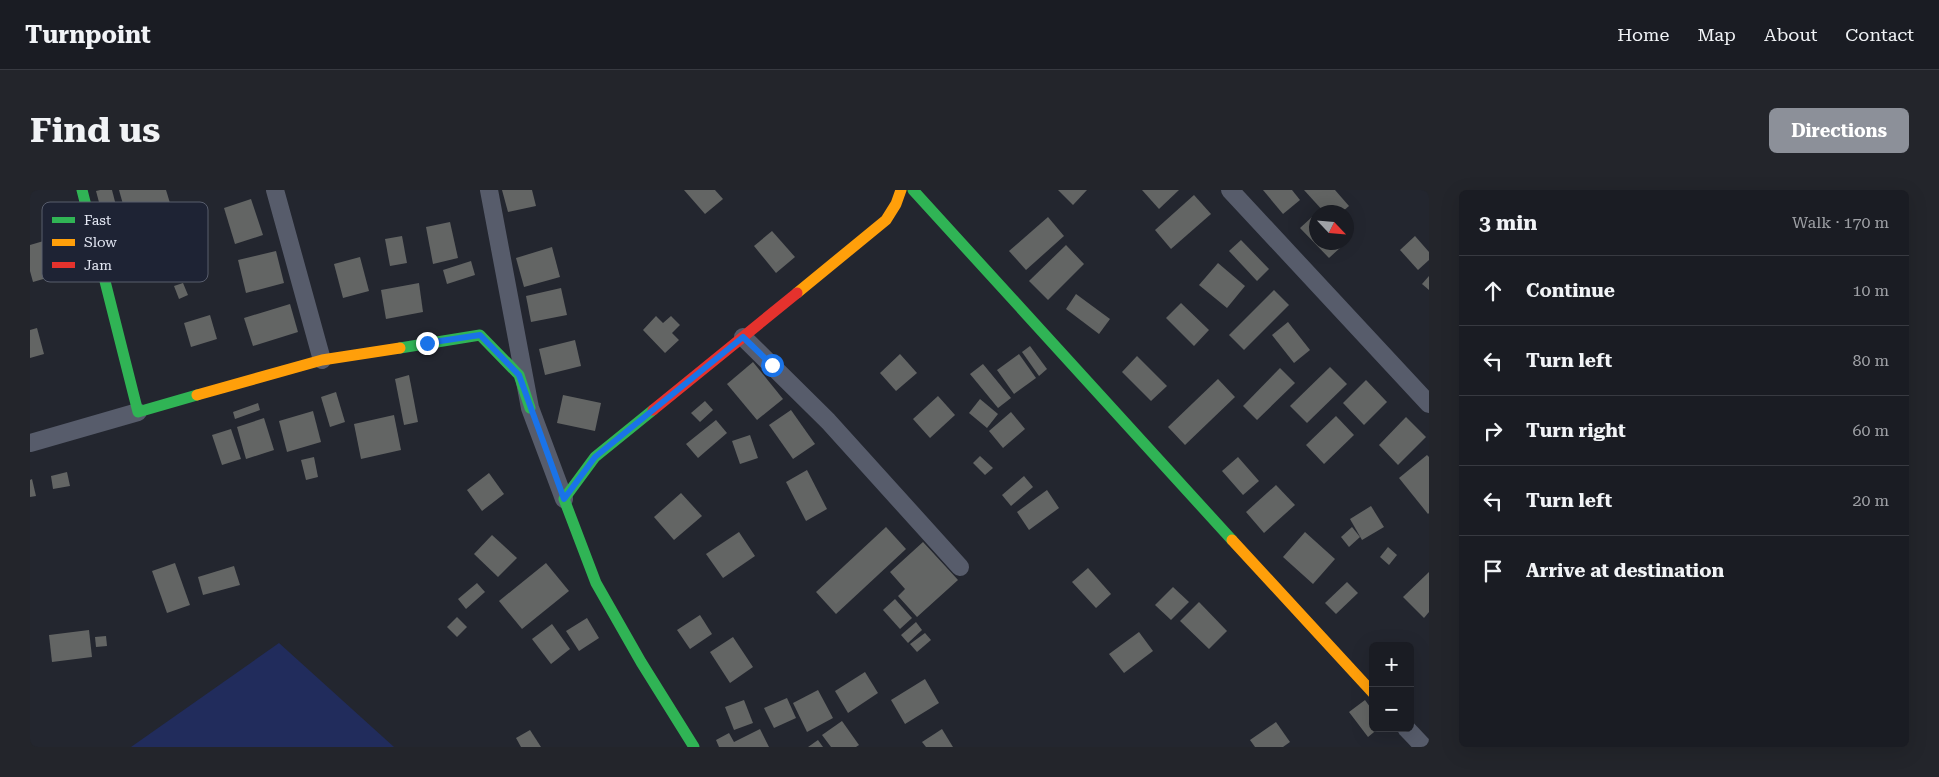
<!DOCTYPE html>
<meta charset="utf-8">
<style>
:root{--surface:#1a1c23;--page:#23252b;--text:#f1f3f6;--muted:#9fa1a6;--line:#383a41;--accent:#8c9099}
body{margin:0;font-family:"Roboto Serif",serif;background:var(--page);color:var(--text)}
.controls{position:absolute;right:15px;bottom:15px;display:grid;overflow:hidden;border-radius:8px;box-shadow:0 5px 20px #0002}
.controls button{width:45px;height:45px;display:grid;place-items:center;padding:0;border:0;border-bottom:1px solid var(--line);background:var(--surface);color:var(--text);font:25px sans-serif}
.compass{position:absolute;left:1279px;top:15px;width:45px;height:45px;border-radius:50%;background:var(--surface);box-shadow:0 5px 20px #0002;rotate:116deg}
.stop{position:absolute;width:15px;height:15px;margin:-11px;border:4px solid #1a73e8;border-radius:50%;background:#fff}
.stop.end{background:#1a73e8;border-color:#fff;box-shadow:0 1px 5px #0008}
.list{margin:0;padding:0;list-style:none}
h2{display:flex;justify-content:space-between;align-items:center;height:65px;margin:0;padding:0 20px;font-size:21px}
h2 small{font-size:16px;font-weight:400;color:var(--muted)}
.list li{display:grid;grid-template-columns:32px 1fr auto;gap:15px;align-items:center;box-sizing:border-box;height:70px;padding:0 20px;border-top:1px solid var(--line)}
.list b{display:block;font-size:19px;white-space:nowrap}
.list em{font-size:16px;font-style:normal;color:var(--muted)}
.icon{flex:none;width:28px;height:28px;fill:none;stroke:currentColor;stroke-width:2;stroke-linecap:round;stroke-linejoin:round}
.map{position:relative;flex:none;width:1399px;height:557px;overflow:hidden;border-radius:8px}
header{display:flex;align-items:center;gap:30px;box-sizing:border-box;height:70px;padding:0 25px;background:var(--surface);border-bottom:1px solid var(--line)}
header strong{font-size:24px}
nav{display:flex;gap:28px;margin-inline-start:auto;font-size:18px}
.intro{display:flex;align-items:center;justify-content:space-between;box-sizing:border-box;height:120px;padding:0 30px}
h1{margin:0;font-size:35px}
.button{padding:12px 22px;border-radius:8px;background:var(--accent);color:#fff;font-size:18px;font-weight:700}
main{display:flex;gap:30px;padding:0 30px}
aside{flex:1;background:var(--surface);border-radius:8px;box-shadow:0 5px 20px #0002}
.map>svg:first-child{display:block}
.green{fill:#212c5c}
.building{fill:#636564}
.lines{fill:none;stroke-linecap:round;stroke-linejoin:round}
.street{stroke:#575c6b;stroke-width:18}
.fast{stroke:#30b455;stroke-width:11}
.slow{stroke:#ff9f0a;stroke-width:11}
.jam{stroke:#e5322d;stroke-width:11}
.route{stroke:#1a73e8;stroke-width:6}
.key{fill:#1e2334;stroke:#595e6d;stroke-width:1}
.key-label{font-size:14px;fill:#e3e7f3}
</style>
<header>
<strong>Turnpoint</strong>
<nav><a>Home</a><a>Map</a><a>About</a><a>Contact</a></nav>
</header>
<div class="intro"><h1>Find us</h1><a class="button">Directions</a></div>
<main>
<div class="map">
<svg width="1399" height="557" viewBox="0 0 1399 557">
<rect width="100%" height="100%" fill="#23262f"/>
<polygon class="green" points="249,453 364,557 101,557"/>
<g class="building">
<polygon points="70,0 82,0 89,27 74,31 66,1"/>
<polygon points="89,0 136,0 140,13 96,25"/>
<polygon points="472,0 502,0 506,16 478,22"/>
<polygon points="654,0 685,0 693,9 675,24"/>
<polygon points="1028,0 1057,0 1043,15"/>
<polygon points="1112,0 1149,0 1129,19"/>
<polygon points="1233,0 1262,0 1270,10 1253,24"/>
<polygon points="1274,0 1305,0 1319,16 1312,22 1294,22"/>
<polygon points="1164,5 1181,24 1141,59 1125,40"/>
<polygon points="221,9 233,45 205,54 194,18"/>
<polygon points="1018,27 1034,46 996,80 979,61"/>
<polygon points="1282,27 1286,31 1286,52 1307,52 1311,57 1299,68 1270,38"/>
<polygon points="420,32 428,68 403,74 396,37"/>
<polygon points="742,41 765,67 746,83 724,56"/>
<polygon points="372,46 377,73 360,76 355,49"/>
<polygon points="1385,46 1399,62 1399,70 1388,80 1370,60"/>
<polygon points="17,50 27,85 3,92 0,81 0,55"/>
<polygon points="1211,50 1239,79 1227,91 1199,61"/>
<polygon points="1036,55 1054,74 1018,110 999,91"/>
<polygon points="522,57 530,87 494,97 486,68"/>
<polygon points="246,61 254,93 216,103 208,70"/>
<polygon points="330,67 339,101 313,108 304,74"/>
<polygon points="441,71 445,85 417,94 413,80"/>
<polygon points="1188,73 1215,96 1197,118 1169,95"/>
<polygon points="1399,86 1399,100 1392,94"/>
<polygon points="153,93 158,105 149,109 144,96"/>
<polygon points="389,93 393,122 356,129 351,100"/>
<polygon points="531,98 537,125 501,132 496,106"/>
<polygon points="1244,100 1259,115 1214,160 1199,145"/>
<polygon points="1046,104 1080,129 1069,144 1036,119"/>
<polygon points="1151,113 1179,140 1164,156 1136,128"/>
<polygon points="260,114 268,142 223,156 214,128"/>
<polygon points="180,125 187,149 161,157 154,133"/>
<polygon points="626,126 633,133 641,126 650,135 642,143 649,150 635,163 613,140"/>
<polygon points="1258,132 1280,160 1264,173 1242,145"/>
<polygon points="7,138 14,164 0,168 0,140"/>
<polygon points="545,150 551,176 515,185 509,159"/>
<polygon points="1000,156 1017,179 1009,186 992,162"/>
<polygon points="870,164 887,183 866,201 850,183"/>
<polygon points="989,164 1006,188 984,204 967,180"/>
<polygon points="1107,166 1137,196 1121,211 1092,182"/>
<polygon points="723,172 753,209 727,230 697,194"/>
<polygon points="953,174 981,208 968,218 940,184"/>
<polygon points="1300,177 1317,194 1277,233 1260,216"/>
<polygon points="1250,178 1265,193 1227,230 1213,216"/>
<polygon points="379,185 388,232 374,235 365,189"/>
<polygon points="1188,189 1205,207 1155,255 1138,237"/>
<polygon points="1336,190 1357,212 1334,235 1313,213"/>
<polygon points="306,202 315,232 300,237 291,207"/>
<polygon points="533,205 571,213 565,241 527,233"/>
<polygon points="908,206 925,225 900,248 883,229"/>
<polygon points="950,209 968,224 957,238 939,223"/>
<polygon points="675,211 683,220 670,232 661,223"/>
<polygon points="228,213 230,220 205,229 203,222"/>
<polygon points="761,220 785,254 763,269 739,235"/>
<polygon points="283,221 291,252 257,262 249,231"/>
<polygon points="981,222 995,239 973,258 959,241"/>
<polygon points="364,225 371,260 331,269 324,234"/>
<polygon points="1306,226 1324,245 1294,274 1276,255"/>
<polygon points="1376,227 1396,247 1368,275 1349,255"/>
<polygon points="234,228 244,260 216,269 207,237"/>
<polygon points="686,230 697,243 668,268 656,254"/>
<polygon points="201,239 211,269 192,275 182,245"/>
<polygon points="720,245 728,268 710,274 702,251"/>
<polygon points="1397,265 1399,267 1399,323 1398,324 1369,288"/>
<polygon points="950,266 963,278 955,285 943,273"/>
<polygon points="284,267 288,287 276,290 271,270"/>
<polygon points="1208,267 1229,291 1213,305 1192,281"/>
<polygon points="777,280 797,319 776,331 756,292"/>
<polygon points="37,282 40,296 23,299 21,286"/>
<polygon points="459,283 474,304 452,321 437,300"/>
<polygon points="994,286 1003,297 981,316 972,305"/>
<polygon points="2,289 6,306 0,307 0,290"/>
<polygon points="1246,295 1265,315 1234,343 1216,322"/>
<polygon points="1017,300 1029,318 999,340 987,322"/>
<polygon points="651,303 672,326 644,350 624,327"/>
<polygon points="1341,316 1354,337 1332,350 1320,329"/>
<polygon points="856,337 876,359 806,424 786,402"/>
<polygon points="1322,337 1330,347 1319,357 1311,347"/>
<polygon points="709,342 725,366 693,388 676,364"/>
<polygon points="1275,342 1305,369 1283,394 1253,367"/>
<polygon points="462,345 487,368 468,387 444,364"/>
<polygon points="893,352 928,390 887,427 868,406 875,399 860,382"/>
<polygon points="1358,357 1367,365 1359,375 1350,367"/>
<polygon points="145,373 160,415 137,423 122,381"/>
<polygon points="516,373 539,401 492,439 469,411"/>
<polygon points="204,376 210,395 173,405 168,387"/>
<polygon points="1058,378 1081,404 1066,418 1042,392"/>
<polygon points="1399,382 1399,422 1394,428 1373,407"/>
<polygon points="1317,392 1328,403 1306,424 1295,413"/>
<polygon points="447,393 455,402 436,419 428,409"/>
<polygon points="1143,397 1159,412 1141,430 1125,415"/>
<polygon points="865,409 882,428 870,439 853,420"/>
<polygon points="1169,412 1197,441 1179,459 1150,431"/>
<polygon points="670,425 682,444 660,459 647,440"/>
<polygon points="427,427 437,437 427,447 417,437"/>
<polygon points="557,428 569,448 549,461 536,441"/>
<polygon points="886,432 892,440 878,453 871,445"/>
<polygon points="522,434 540,459 521,474 502,449"/>
<polygon points="59,440 62,467 22,472 19,445"/>
<polygon points="1109,442 1123,461 1094,483 1079,464"/>
<polygon points="895,443 901,450 887,462 880,454"/>
<polygon points="76,446 77,456 66,457 65,447"/>
<polygon points="703,447 723,477 700,493 680,462"/>
<polygon points="835,482 848,503 818,523 805,501"/>
<polygon points="895,489 909,513 875,534 861,510"/>
<polygon points="788,500 803,528 777,542 763,513"/>
<polygon points="757,508 766,528 744,538 734,518"/>
<polygon points="714,510 723,533 704,540 695,517"/>
<polygon points="1335,510 1343,521 1343,538 1349,538 1338,547 1319,522"/>
<polygon points="812,531 829,555 826,557 801,557 792,545"/>
<polygon points="1246,532 1260,552 1253,557 1225,557 1220,550"/>
<polygon points="730,539 739,557 689,557 686,550 699,543 704,552"/>
<polygon points="912,539 923,557 896,557 892,552"/>
<polygon points="500,540 511,557 491,557 486,548"/>
<polygon points="788,550 793,557 778,557"/>
</g>
<g class="lines">
<g class="street">
<polyline points="245,0 292,170"/>
<polyline points="459,0 500,218 534,309"/>
<polyline points="1200,0 1399,214"/>
<polyline points="713,147 798,231 930,377"/>
<polyline points="0,253 108,222"/>
<polyline points="1376,538 1394,557"/>
</g>
<g class="fast">
<polyline points="52,0 108,222 167,205"/>
<polyline points="883,0 1202,350"/>
<polyline points="370,158 450,145 489,185 500,218"/>
<polyline points="623,220 565,267 534,309 566,393 611,472 664,557"/>
</g>
<g class="slow">
<polyline points="767,103 856,30 866,14 871,0"/>
<polyline points="167,205 292,170 370,158"/>
<polyline points="1202,350 1343,503"/>
</g>
<polyline class="jam" points="623,220 767,103"/>
</g>
<g class="lines">
<polyline class="route" points="397,153 450,145 489,185 534,309 565,267 713,147 742,175"/>
</g>
<rect x="12" y="12" width="166" height="80" rx="8" class="key"/>
<rect x="22" y="27" width="23" height="6" fill="#30b455"/>
<rect x="22" y="49" width="23" height="7" fill="#ff9f0a"/>
<rect x="22" y="72" width="23" height="6" fill="#e5322d"/>
<g class="key-label">
<text x="54" y="35">Fast</text>
<text x="54" y="57">Slow</text>
<text x="54" y="80">Jam</text>
</g>
</svg>
<div class="controls">
<button>+</button>
<button>−</button>
</div>
<svg class="compass" viewBox="-18 -18 36 36"><path d="M0-13l5 13h-10z" fill="#e53935"/><path d="M0 13l5-13h-10z" fill="#9fa1a6"/></svg>
<div class="stop" style="left:742px;top:175px"></div>
<div class="stop end" style="left:397px;top:153px"></div>
</div>
<aside>
<h2>3 min<small>Walk · 170 m</small></h2>
<ul class="list">
<li><svg class="icon" aria-label="ahead" viewBox="0 0 24 24"><path d="M12 20V5M6 11l6-6 6 6"/></svg><div><b>Continue</b></div><em>10 m</em></li>
<li><svg class="icon" aria-label="left" viewBox="0 0 24 24"><path d="M17 20v-9H6M10 6l-5 5 5 5"/></svg><div><b>Turn left</b></div><em>80 m</em></li>
<li><svg class="icon" aria-label="right" viewBox="0 0 24 24"><path d="M7 20v-9h11M14 6l5 5-5 5"/></svg><div><b>Turn right</b></div><em>60 m</em></li>
<li><svg class="icon" aria-label="left" viewBox="0 0 24 24"><path d="M17 20v-9H6M10 6l-5 5 5 5"/></svg><div><b>Turn left</b></div><em>20 m</em></li>
<li><svg class="icon" aria-label="arrive" viewBox="0 0 24 24"><path d="M6 21V4h12l-3 4 3 4H6"/></svg><div><b>Arrive at destination</b></div></li>
</ul>
</aside>
</main>
